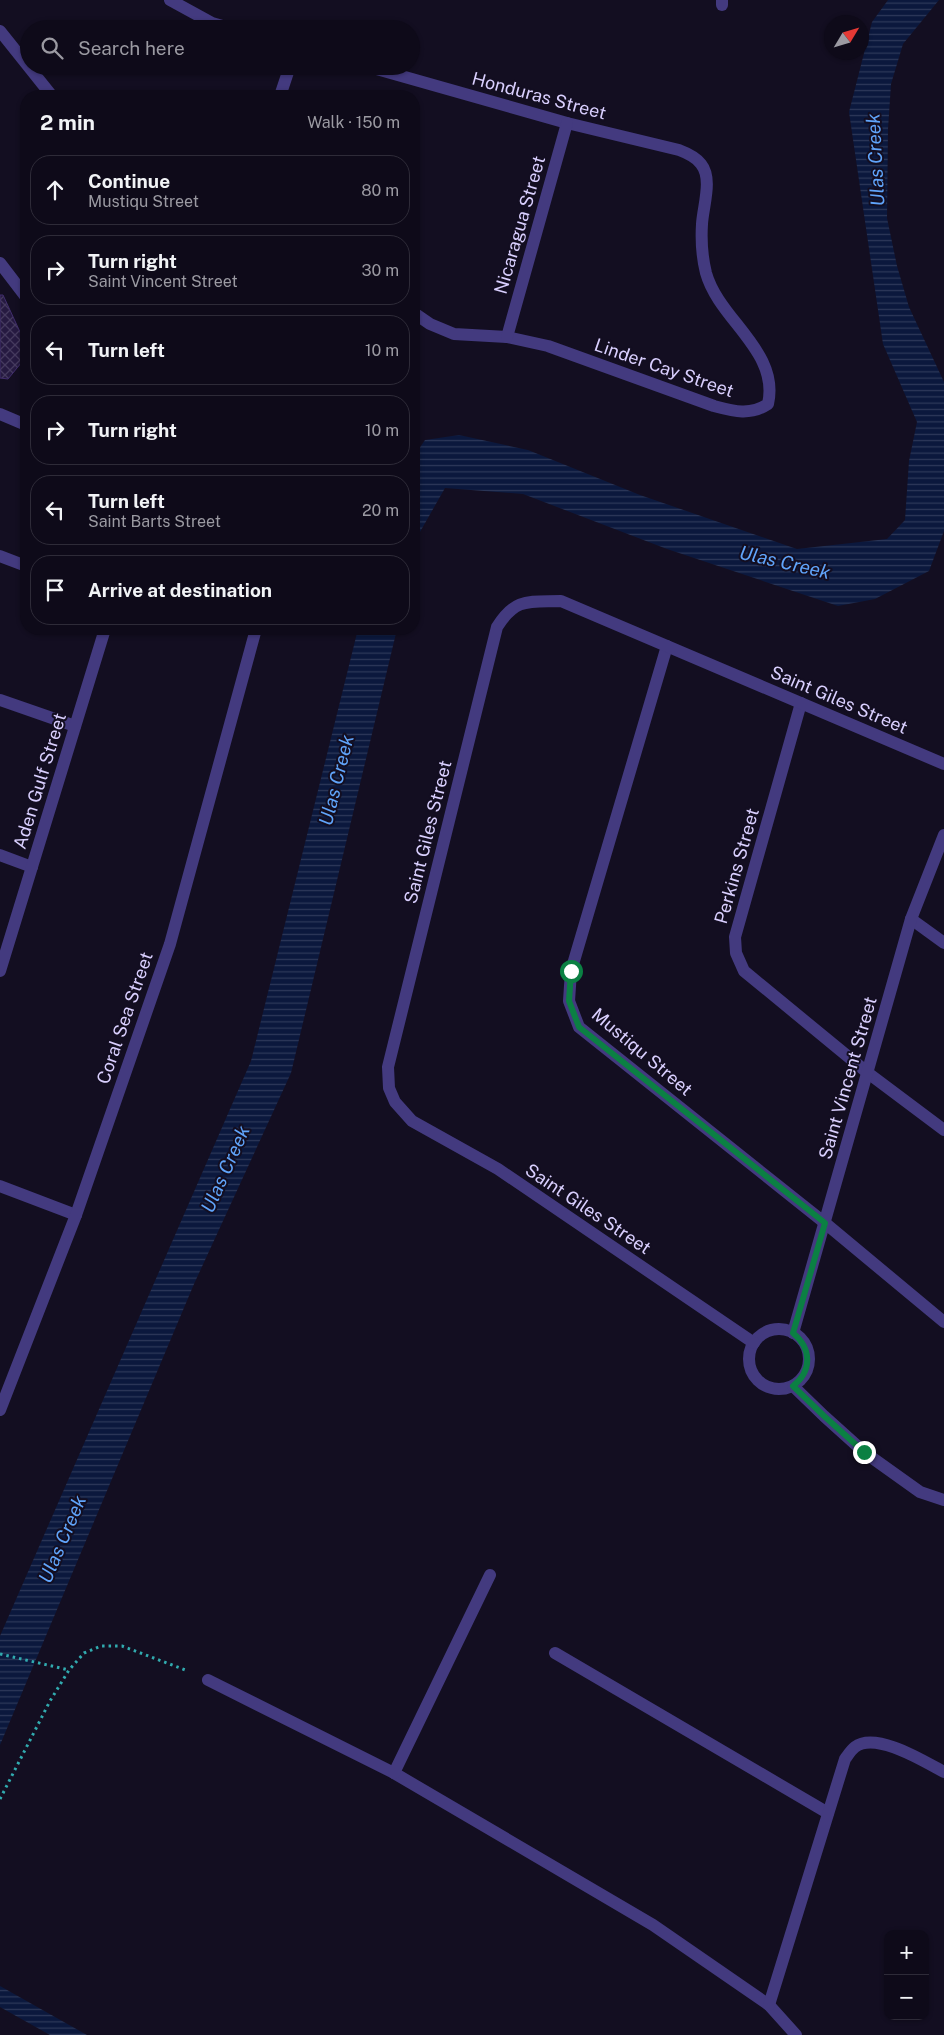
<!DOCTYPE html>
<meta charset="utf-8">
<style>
:root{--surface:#0e0a19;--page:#171322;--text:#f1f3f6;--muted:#9b9aa2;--line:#2e2b38}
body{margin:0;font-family:"Public Sans",sans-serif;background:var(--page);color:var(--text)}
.controls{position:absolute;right:15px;bottom:15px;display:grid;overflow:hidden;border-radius:10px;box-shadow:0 1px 4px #0004}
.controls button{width:45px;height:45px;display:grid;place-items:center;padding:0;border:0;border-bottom:1px solid var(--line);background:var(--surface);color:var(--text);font:25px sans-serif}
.compass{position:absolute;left:824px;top:15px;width:45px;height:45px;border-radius:50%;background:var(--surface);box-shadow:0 1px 4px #0004;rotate:52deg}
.stop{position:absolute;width:15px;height:15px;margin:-11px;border:4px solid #0b8043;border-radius:50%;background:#fff}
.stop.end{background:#0b8043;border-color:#fff;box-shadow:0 1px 5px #0008}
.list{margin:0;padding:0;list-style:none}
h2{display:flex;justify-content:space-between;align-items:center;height:65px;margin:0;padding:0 20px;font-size:21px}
h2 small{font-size:16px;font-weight:400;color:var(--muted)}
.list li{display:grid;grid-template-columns:32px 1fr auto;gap:15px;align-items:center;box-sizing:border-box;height:70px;margin:0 10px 10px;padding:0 10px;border:1px solid var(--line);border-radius:20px}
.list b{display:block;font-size:19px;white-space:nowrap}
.list p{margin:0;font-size:16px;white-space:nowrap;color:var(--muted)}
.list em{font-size:16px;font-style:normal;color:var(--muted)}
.icon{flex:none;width:28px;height:28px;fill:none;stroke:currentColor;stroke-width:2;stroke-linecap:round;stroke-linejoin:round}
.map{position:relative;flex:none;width:944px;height:2035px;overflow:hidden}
.search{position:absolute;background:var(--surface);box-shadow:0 1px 4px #0004;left:20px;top:20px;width:400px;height:55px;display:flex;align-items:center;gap:12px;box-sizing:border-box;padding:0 18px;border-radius:28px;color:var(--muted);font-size:19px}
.panel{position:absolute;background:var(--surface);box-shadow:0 1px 4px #0004;left:20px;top:90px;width:400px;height:545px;border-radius:20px}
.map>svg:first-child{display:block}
.water{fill:url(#water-rules)}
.building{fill:url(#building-cross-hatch);stroke:#402d6d}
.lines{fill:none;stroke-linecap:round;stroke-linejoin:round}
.path{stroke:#31abaf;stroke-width:3;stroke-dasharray:2.5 4;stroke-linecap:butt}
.street{stroke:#433a7f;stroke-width:12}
.route{stroke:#0b8043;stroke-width:6}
.labels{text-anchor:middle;stroke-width:4;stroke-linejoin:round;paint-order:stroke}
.street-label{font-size:18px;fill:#d9cffe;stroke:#130e21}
.water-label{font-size:19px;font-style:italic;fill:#60a4fa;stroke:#130e21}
</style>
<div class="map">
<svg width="944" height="2035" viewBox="0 0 944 2035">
<defs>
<pattern id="water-rules" width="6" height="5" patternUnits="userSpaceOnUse" patternTransform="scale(1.25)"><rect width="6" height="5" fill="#0b183d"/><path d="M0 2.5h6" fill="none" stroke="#2e395a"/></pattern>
<pattern id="building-cross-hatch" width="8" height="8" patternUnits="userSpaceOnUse" patternTransform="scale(1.25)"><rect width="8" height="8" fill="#261a41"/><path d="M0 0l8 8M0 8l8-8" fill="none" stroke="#453a5e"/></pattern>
</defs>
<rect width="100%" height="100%" fill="#130e21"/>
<g class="water">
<polygon points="888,0 939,0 903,44 891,84 888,129 887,218 897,266 909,307 944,382 944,531 929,571 875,599 838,606 667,549 523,494 445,488 420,532 414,559 414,456 425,440 459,435 528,450 640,495 797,549 887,539 905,520 909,461 917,422 883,344 849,112 872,22"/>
<polygon points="358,629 397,629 291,1073 194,1284 0,1745 0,1636 251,1061"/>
<polygon points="0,1986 87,2035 50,2035 0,2007"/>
</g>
<polygon class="building" points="0,295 3,295 26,345 26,357 8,379 0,378"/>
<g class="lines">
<g class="path">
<polyline points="0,1654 69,1670"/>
<polyline points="0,1799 50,1701 69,1670 84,1653 101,1646 122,1646 188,1671"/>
</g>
<g class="street">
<polyline points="170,0 212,23 233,29"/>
<polyline points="722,5 722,0"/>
<polyline points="0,31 52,96"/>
<path d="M 366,66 L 567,123 L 679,150 C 687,153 696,157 701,164 C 713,179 703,206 702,224 C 701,240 702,257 706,273 C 719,320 780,351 768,404 C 750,416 733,411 714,406 L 548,346 L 507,337 L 454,334 L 430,324 L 414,313"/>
<polyline points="280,96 290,66"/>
<polyline points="0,263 26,297"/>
<polyline points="507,337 567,123"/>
<polyline points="0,414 26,425"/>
<polyline points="0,556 26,566"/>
<polyline points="667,646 571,971 569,1001 579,1027 825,1223 944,1322"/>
<polyline points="0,700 75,726"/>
<polyline points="801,703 735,937 736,953 744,971 868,1073 944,1130"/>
<polyline points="0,855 32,867"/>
<polyline points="911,919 944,943"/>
<polyline points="0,971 105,629"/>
<polyline points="0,1186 76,1215"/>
<circle cx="779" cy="1359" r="30"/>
<polyline points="793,1333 911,919 944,835"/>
<path d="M 754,1343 L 498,1169 L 412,1121 L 395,1102 L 389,1088 L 388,1067 L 497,627 C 516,597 529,602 561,601 L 944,764"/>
<polyline points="793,1386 824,1416 864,1452 920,1492 944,1500"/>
<polyline points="0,1410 76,1215 170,944 256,629"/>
<polyline points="555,1653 828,1813"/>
<polyline points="208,1680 394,1773 653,1925 769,2005 796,2035"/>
<polyline points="394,1773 490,1575"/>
<path d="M 769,2005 L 845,1759 C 848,1755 851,1750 855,1747 C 876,1731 925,1762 944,1772"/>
</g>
</g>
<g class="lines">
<path class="route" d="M 571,971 L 569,1001 L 579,1027 L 825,1223 L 793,1333 C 811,1348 813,1370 793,1386 L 824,1416 L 864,1452"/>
</g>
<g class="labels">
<g class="street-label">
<text transform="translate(539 96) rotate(15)" y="6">Honduras Street</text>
<text transform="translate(520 225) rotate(-74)" y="6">Nicaragua Street</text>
<text transform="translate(664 368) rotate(19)" y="6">Linder Cay Street</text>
<text transform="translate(839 700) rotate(23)" y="6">Saint Giles Street</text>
<text transform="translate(40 781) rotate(-73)" y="6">Aden Gulf Street</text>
<text transform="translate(428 832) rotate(-76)" y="6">Saint Giles Street</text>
<text transform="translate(737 866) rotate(-74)" y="6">Perkins Street</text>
<text transform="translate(125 1018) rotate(-71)" y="6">Coral Sea Street</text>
<text transform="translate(642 1052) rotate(40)" y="6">Mustiqu Street</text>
<text transform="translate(848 1078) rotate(-74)" y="6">Saint Vincent Street</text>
<text transform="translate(588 1209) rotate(34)" y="6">Saint Giles Street</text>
</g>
<g class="water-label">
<text transform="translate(875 160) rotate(-93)" y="7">Ulas Creek</text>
<text transform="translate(785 562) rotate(13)" y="7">Ulas Creek</text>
<text transform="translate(336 780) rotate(-76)" y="7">Ulas Creek</text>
<text transform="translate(225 1169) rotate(-66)" y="7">Ulas Creek</text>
<text transform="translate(62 1539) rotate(-67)" y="7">Ulas Creek</text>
</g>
</g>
</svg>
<div class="controls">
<button>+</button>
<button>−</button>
</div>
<svg class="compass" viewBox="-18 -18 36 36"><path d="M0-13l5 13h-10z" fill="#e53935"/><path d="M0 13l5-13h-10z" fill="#9b9aa2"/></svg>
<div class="stop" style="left:571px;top:971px"></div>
<div class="stop end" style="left:864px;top:1452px"></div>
<div class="search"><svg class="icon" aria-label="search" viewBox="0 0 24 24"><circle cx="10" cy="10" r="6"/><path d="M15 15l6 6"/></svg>Search here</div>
<section class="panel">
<h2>2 min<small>Walk · 150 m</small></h2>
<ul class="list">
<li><svg class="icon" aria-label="ahead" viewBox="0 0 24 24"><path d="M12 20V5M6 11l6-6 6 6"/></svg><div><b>Continue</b><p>Mustiqu Street</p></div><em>80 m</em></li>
<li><svg class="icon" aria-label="right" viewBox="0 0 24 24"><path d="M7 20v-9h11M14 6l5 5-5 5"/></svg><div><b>Turn right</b><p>Saint Vincent Street</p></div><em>30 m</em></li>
<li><svg class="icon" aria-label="left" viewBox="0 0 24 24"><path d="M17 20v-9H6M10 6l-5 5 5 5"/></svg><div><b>Turn left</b></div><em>10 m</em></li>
<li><svg class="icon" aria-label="right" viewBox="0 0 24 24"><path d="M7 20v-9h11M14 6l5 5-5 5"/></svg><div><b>Turn right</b></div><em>10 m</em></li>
<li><svg class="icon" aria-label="left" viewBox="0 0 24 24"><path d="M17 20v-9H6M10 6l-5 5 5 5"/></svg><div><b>Turn left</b><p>Saint Barts Street</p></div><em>20 m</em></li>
<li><svg class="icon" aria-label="arrive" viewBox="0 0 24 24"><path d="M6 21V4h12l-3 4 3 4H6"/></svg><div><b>Arrive at destination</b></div></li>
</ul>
</section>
</div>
